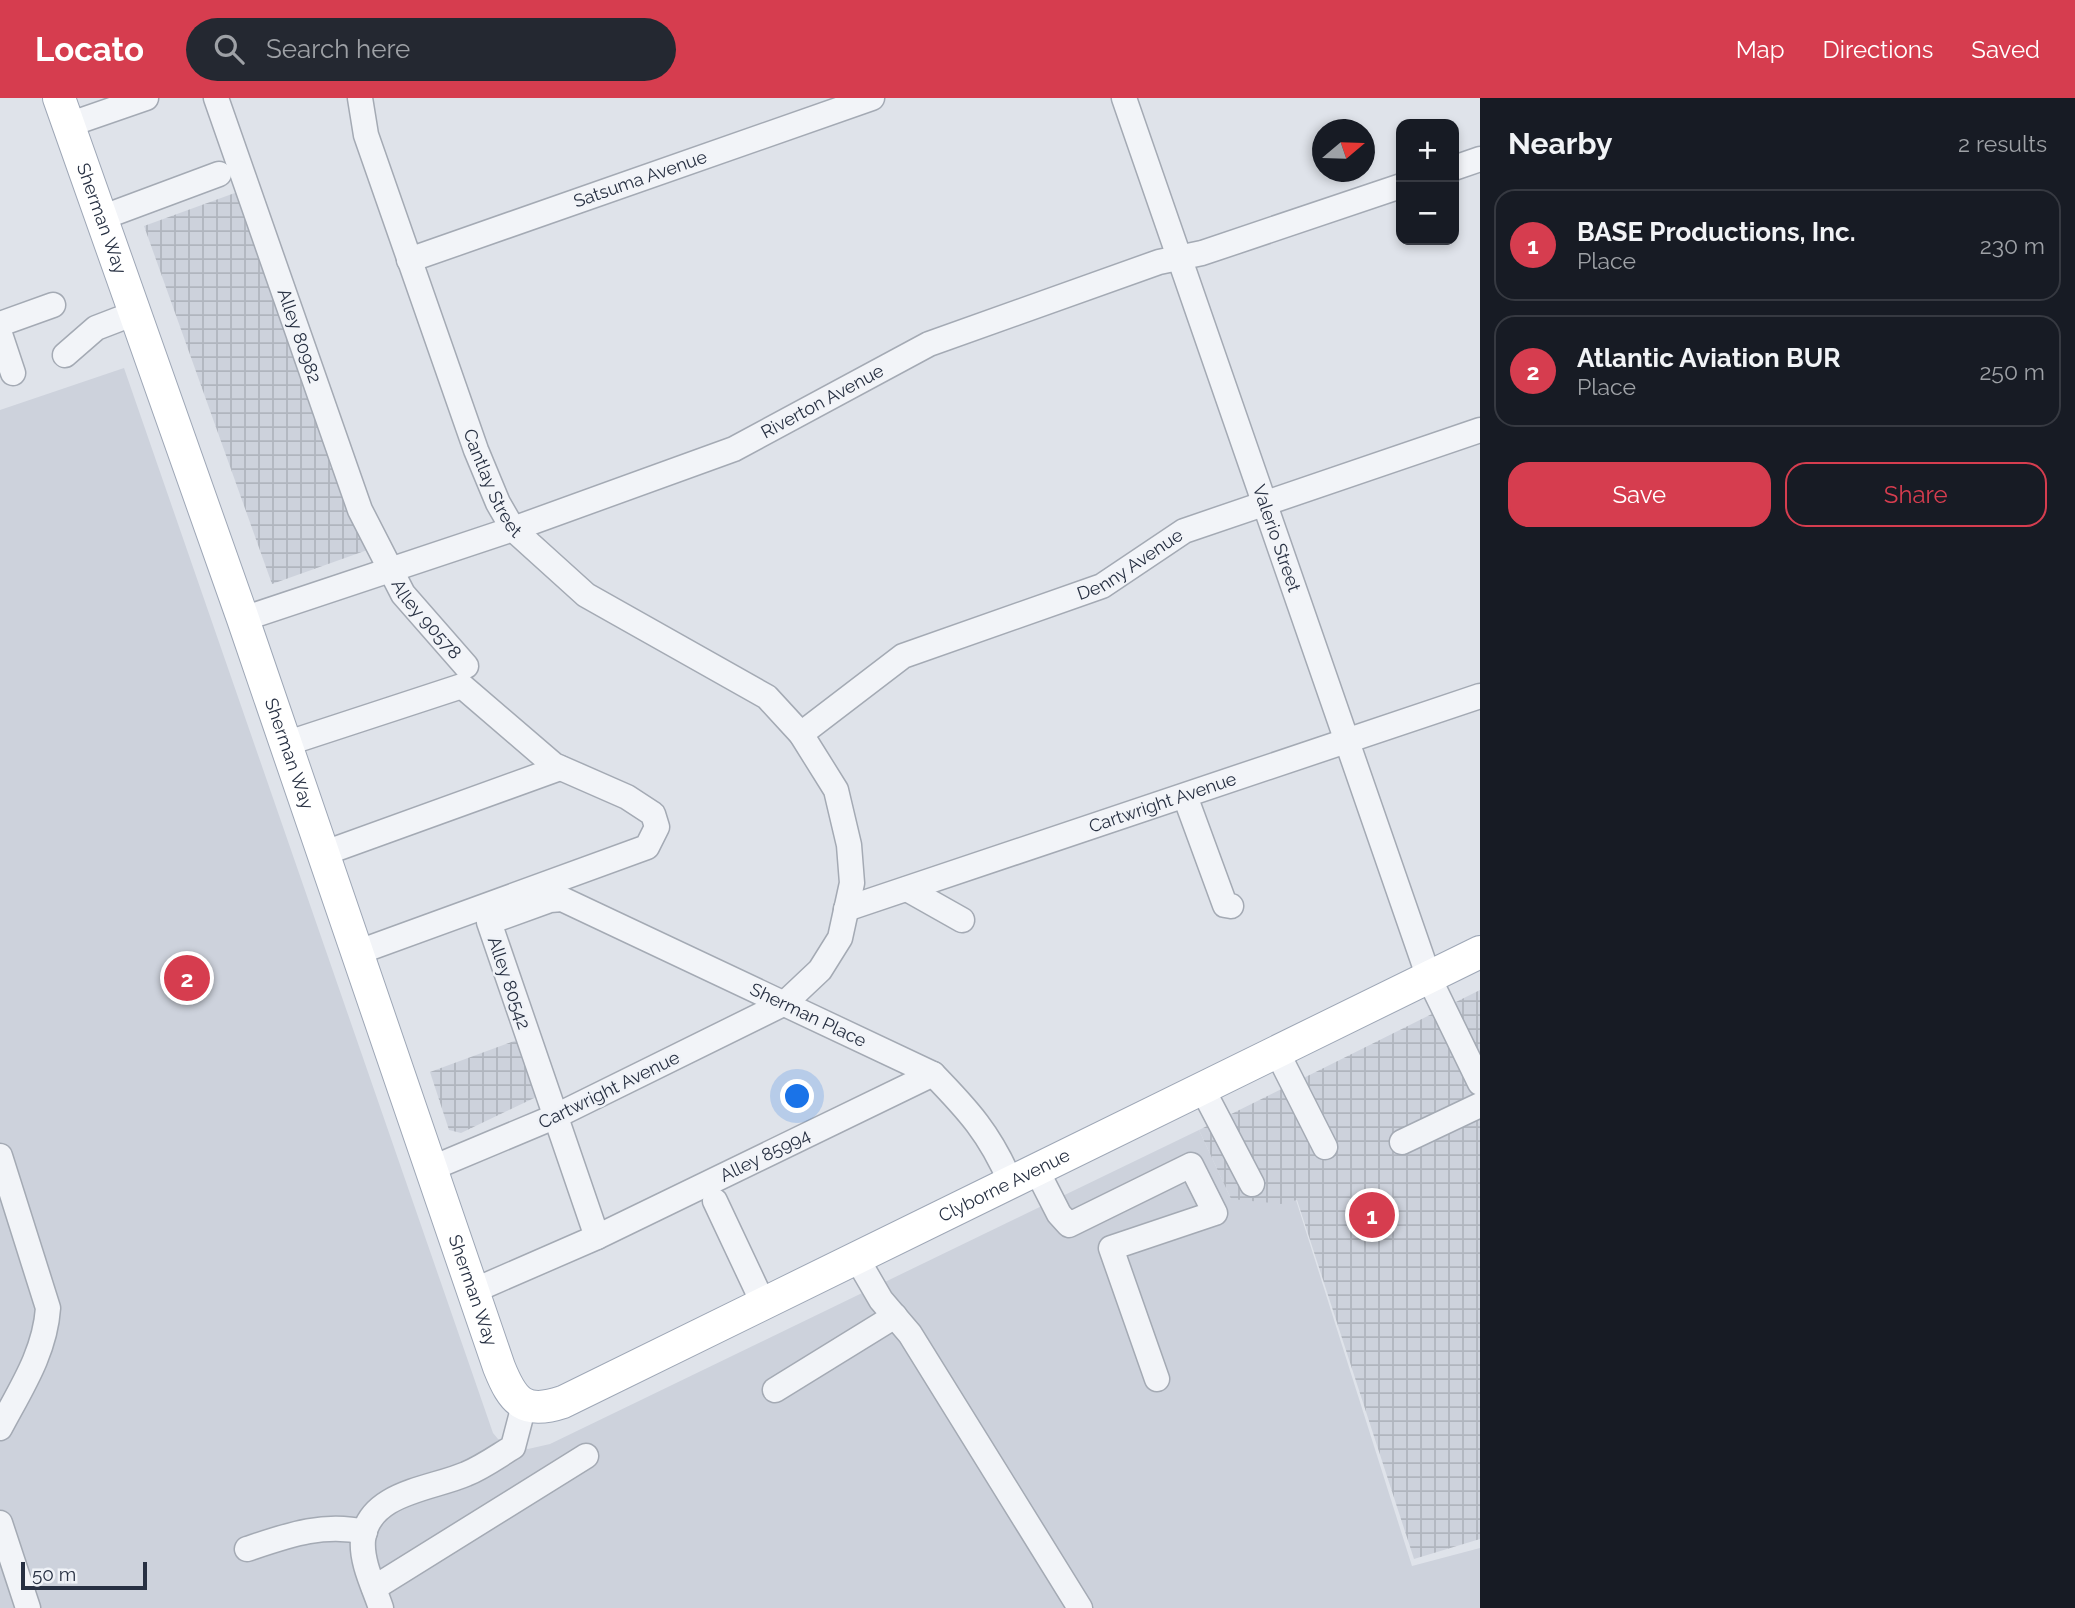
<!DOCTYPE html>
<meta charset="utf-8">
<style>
:root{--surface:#171b24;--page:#242831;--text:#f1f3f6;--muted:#9ea1a6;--line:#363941;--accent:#d63d4f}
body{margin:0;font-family:Raleway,sans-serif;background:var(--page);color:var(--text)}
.controls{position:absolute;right:21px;top:21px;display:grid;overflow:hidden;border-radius:14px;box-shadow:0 4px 10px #0003}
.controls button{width:63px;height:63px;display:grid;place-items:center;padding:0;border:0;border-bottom:2px solid var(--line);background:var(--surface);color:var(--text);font:35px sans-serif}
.compass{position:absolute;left:1312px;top:21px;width:63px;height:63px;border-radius:50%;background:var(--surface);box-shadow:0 4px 10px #0003;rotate:71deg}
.scale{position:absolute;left:21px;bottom:18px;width:126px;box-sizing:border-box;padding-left:7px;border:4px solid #273042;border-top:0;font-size:19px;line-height:24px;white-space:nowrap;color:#273042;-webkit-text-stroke:5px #eff2f7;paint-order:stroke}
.you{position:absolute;left:798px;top:999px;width:24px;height:24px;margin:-18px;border:5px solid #fff;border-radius:50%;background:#1a73e8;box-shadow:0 0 0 10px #1a73e833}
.badge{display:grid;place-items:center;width:46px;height:46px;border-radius:50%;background:var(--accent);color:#fff;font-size:23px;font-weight:700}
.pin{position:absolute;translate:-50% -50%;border:4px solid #fff;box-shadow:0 2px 7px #0006}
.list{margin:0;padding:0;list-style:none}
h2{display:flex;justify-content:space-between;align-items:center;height:91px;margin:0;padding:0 28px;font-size:30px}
h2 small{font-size:23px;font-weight:400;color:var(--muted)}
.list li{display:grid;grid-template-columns:46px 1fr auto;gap:21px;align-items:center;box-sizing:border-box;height:112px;margin:0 14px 14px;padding:0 14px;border:2px solid var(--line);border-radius:21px}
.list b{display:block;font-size:26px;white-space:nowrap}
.list p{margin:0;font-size:23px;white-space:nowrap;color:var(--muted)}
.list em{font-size:23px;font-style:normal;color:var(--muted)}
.actions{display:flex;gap:14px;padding:21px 28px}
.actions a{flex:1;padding:16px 0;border:2px solid var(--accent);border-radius:21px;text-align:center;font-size:24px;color:var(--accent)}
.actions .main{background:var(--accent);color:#fff}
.icon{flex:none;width:38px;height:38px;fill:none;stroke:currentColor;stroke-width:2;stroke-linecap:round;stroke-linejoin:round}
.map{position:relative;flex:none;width:1480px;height:1510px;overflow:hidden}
header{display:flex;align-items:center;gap:42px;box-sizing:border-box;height:98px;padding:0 35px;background:var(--accent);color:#fff}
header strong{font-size:33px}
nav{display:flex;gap:38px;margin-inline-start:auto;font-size:24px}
.search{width:490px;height:63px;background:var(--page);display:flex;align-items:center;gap:18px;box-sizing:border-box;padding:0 24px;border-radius:38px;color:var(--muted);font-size:26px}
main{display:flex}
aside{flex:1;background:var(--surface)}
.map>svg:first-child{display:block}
.built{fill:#cdd2dc}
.industrial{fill:url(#industrial-grid)}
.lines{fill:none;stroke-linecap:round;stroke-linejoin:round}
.minor-casing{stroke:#a4aab4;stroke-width:27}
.major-casing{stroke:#9ea7b6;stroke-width:34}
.minor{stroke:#f2f4f8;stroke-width:24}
.major{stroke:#fff;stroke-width:32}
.labels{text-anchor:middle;stroke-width:5;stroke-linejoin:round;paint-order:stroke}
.street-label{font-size:18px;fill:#273042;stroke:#eff2f7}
</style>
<header>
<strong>Locato</strong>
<div class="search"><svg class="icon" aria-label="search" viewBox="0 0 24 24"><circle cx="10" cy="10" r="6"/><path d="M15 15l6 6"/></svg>Search here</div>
<nav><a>Map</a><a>Directions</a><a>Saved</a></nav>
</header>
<main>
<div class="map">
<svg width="1480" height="1510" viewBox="0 0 1480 1510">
<defs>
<pattern id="industrial-grid" width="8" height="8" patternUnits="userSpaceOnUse" patternTransform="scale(1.75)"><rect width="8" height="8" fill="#cdd2dc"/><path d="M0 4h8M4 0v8" fill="none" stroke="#b0b5be"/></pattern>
</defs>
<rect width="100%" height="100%" fill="#dfe3ea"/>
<polygon class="built" points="124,270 493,1335 498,1341 528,1351 550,1346 1199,1032 1231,1101 1296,1102 1412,1468 1480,1450 1480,1510 0,1510 0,312"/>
<g class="industrial">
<polygon points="243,92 373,450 272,486 144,128"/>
<polygon points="1480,892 1480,1441 1414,1461 1297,1102 1281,1106 1231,1101 1199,1032"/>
<polygon points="536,935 553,991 461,1035 449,1032 430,974"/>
</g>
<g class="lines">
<defs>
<g id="minor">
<path id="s1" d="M 216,0 L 360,412 L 403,496 L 466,568"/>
<path id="s2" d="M 360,0 L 366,37 L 476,352 L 498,405 L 513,431 L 586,497 L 767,599 L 801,636 L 836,692 L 849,747 L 852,785 L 840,840 L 820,872 L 785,905 L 554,1019 L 430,1071"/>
<path id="s3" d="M 1124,0 L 1429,880 L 1480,985"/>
<polyline points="68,27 146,0"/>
<polyline points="1454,70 1480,61"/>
<polyline points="101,120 219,76"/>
<path id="s4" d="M 409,162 L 872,0"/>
<polyline points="0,226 53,207"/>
<polyline points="0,236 13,275"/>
<polyline points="65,257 96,230 135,215"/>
<path id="s5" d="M 243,521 L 513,431 L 734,351 L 929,246 L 1159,164 L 1202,155 L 1401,88"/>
<path id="s6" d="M 801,636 L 903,558 L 1102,488 L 1184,433 L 1480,332"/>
<polyline points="285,646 462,588 554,667 627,699 653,716 657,729 647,749 356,855"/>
<polyline points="1185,698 1225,807 1231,808"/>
<polyline points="322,756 560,670"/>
<polyline points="907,791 962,822"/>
<path id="s7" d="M 846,811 L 1480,598"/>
<polyline points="1277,954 1325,1049"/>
<polyline points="1203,992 1252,1086"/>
<polyline points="1402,1044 1480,1007"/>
<path d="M 0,1058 L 48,1210 C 45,1255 20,1292 0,1330"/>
<polyline points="1036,1071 1059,1116 1069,1127 1191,1067 1215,1115 1111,1150 1157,1281"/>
<polyline points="715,1103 763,1205"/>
<path id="s8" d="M 597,1139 L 489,824 L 550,802 L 562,801 L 933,976 C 968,1012 990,1036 1010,1083"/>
<polyline points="856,1159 881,1202 910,1236 1080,1510"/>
<path id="s9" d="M 473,1193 L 597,1139 L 933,976"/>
<polyline points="775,1292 895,1218"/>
<polyline points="0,1425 28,1510"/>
<path d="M 247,1451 C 286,1438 323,1424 365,1434"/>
<polyline points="374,1490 586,1358"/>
<path d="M 381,1510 C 374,1489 361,1464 363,1442 C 368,1394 432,1391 466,1376 C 483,1369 498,1358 513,1349 L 524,1307"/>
</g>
<g id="major">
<path id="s10" d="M 59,0 L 243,521 L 499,1269 C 513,1304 524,1317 563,1304 L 1480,854"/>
</g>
</defs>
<use href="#minor" class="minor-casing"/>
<use href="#major" class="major-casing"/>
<use href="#minor" class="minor"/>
<use href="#major" class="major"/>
</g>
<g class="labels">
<g class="street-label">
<text dy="6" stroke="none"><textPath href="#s4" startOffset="245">Satsuma Avenue</textPath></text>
<text dy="6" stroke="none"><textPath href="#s10" startOffset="128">Sherman Way</textPath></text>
<text dy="6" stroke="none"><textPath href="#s1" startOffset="252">Alley 80982</textPath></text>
<text dy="6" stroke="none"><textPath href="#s5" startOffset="620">Riverton Avenue</textPath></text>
<text dy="6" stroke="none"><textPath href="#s2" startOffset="408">Cantlay Street</textPath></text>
<text dy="6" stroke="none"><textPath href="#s3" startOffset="466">Valerio Street</textPath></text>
<text dy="6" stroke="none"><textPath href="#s6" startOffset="374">Denny Avenue</textPath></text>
<text dy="6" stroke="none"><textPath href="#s1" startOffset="565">Alley 90578</textPath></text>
<text dy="6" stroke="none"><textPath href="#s10" startOffset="695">Sherman Way</textPath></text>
<text dy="6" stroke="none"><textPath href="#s7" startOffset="334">Cartwright Avenue</textPath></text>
<text transform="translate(509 885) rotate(71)" y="6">Alley 80542</text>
<text dy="6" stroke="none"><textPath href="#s8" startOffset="682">Sherman Place</textPath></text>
<text transform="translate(609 992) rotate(-26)" y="6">Cartwright Avenue</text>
<text dy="6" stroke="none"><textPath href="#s9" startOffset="322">Alley 85994</textPath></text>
<text dy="6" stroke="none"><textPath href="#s10" startOffset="1920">Clyborne Avenue</textPath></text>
<text dy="6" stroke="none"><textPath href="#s10" startOffset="1262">Sherman Way</textPath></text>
</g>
</g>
</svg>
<div class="controls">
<button>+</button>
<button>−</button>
</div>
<svg class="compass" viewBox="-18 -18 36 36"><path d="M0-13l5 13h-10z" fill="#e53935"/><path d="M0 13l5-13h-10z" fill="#9ea1a6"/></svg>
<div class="scale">50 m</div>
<div class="you"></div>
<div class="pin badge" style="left:1372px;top:1117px">1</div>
<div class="pin badge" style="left:187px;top:880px">2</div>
</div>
<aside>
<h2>Nearby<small>2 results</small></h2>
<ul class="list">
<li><span class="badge">1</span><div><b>BASE Productions, Inc.</b><p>Place</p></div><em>230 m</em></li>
<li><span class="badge">2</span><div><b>Atlantic Aviation BUR</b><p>Place</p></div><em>250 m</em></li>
</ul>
<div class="actions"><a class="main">Save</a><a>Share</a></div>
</aside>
</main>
